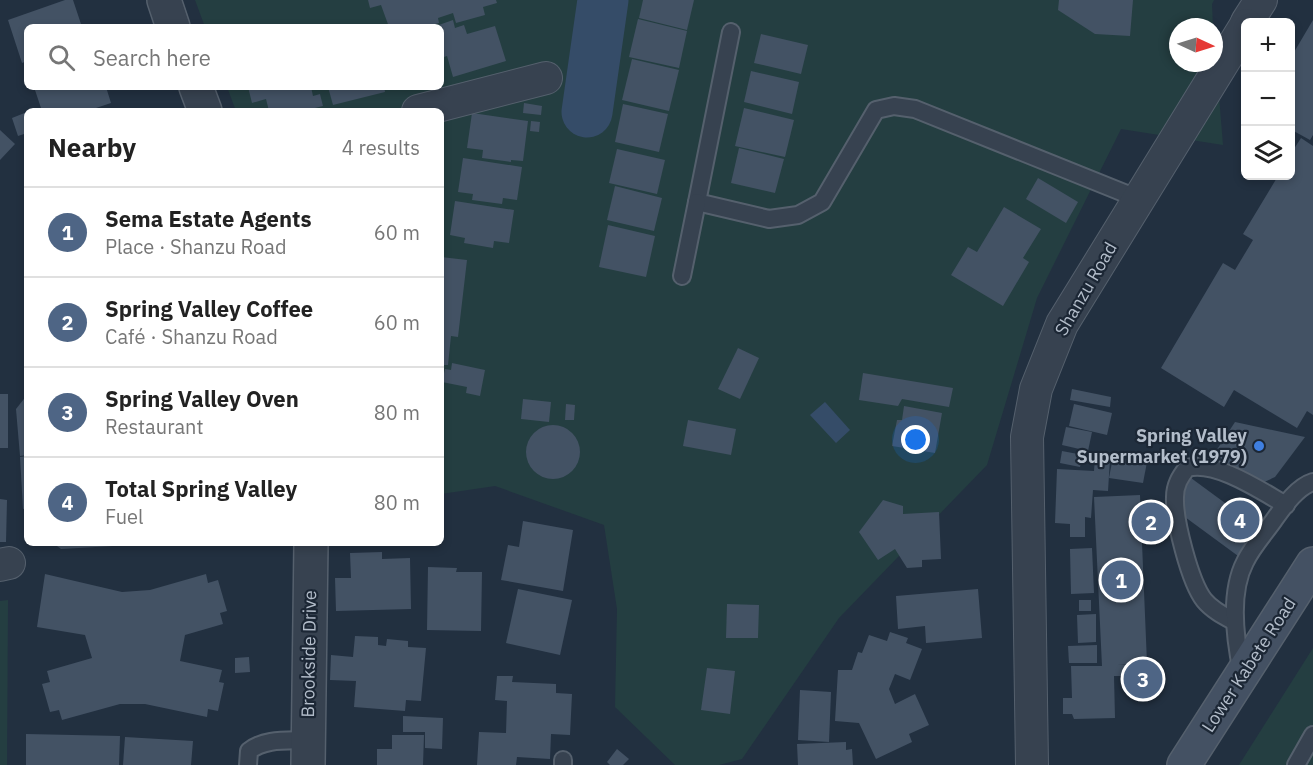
<!DOCTYPE html>
<meta charset="utf-8">
<style>
:root{--surface:#fff;--page:#f2f2f2;--text:#222;--muted:#767676;--line:#e0e0e0;--accent:#4e6585}
body{margin:0;font-family:"IBM Plex Sans",sans-serif;background:var(--page);color:var(--text)}
.controls{position:absolute;right:18px;top:18px;display:grid;overflow:hidden;border-radius:9px;box-shadow:0 3px 9px #0003}
.controls button{width:54px;height:54px;display:grid;place-items:center;padding:0;border:0;border-bottom:2px solid var(--line);background:var(--surface);color:var(--text);font:30px sans-serif}
.compass{position:absolute;left:1169px;top:18px;width:54px;height:54px;border-radius:50%;background:var(--surface);box-shadow:0 3px 9px #0003;rotate:94deg}
.you{position:absolute;left:916px;top:440px;width:21px;height:21px;margin:-15px;border:4px solid #fff;border-radius:50%;background:#1a73e8;box-shadow:0 0 0 9px #1a73e833}
.badge{display:grid;place-items:center;width:39px;height:39px;border-radius:50%;background:var(--accent);color:#fff;font-size:20px;font-weight:700}
.pin{position:absolute;translate:-50% -50%;border:3px solid #fff;box-shadow:0 2px 6px #0006}
.list{margin:0;padding:0;list-style:none}
h2{display:flex;justify-content:space-between;align-items:center;height:78px;margin:0;padding:0 24px;font-size:26px}
h2 small{font-size:20px;font-weight:400;color:var(--muted)}
.list li{display:grid;grid-template-columns:39px 1fr auto;gap:18px;align-items:center;box-sizing:border-box;height:90px;padding:0 24px;border-top:2px solid var(--line)}
.list b{display:block;font-size:22px;white-space:nowrap}
.list p{margin:0;font-size:20px;white-space:nowrap;color:var(--muted)}
.list em{font-size:20px;font-style:normal;color:var(--muted)}
.icon{flex:none;width:33px;height:33px;fill:none;stroke:currentColor;stroke-width:2;stroke-linecap:round;stroke-linejoin:round}
.map{position:relative;flex:none;width:1313px;height:765px;overflow:hidden}
.search{position:absolute;background:var(--surface);box-shadow:0 3px 9px #0003;left:24px;top:24px;width:420px;height:66px;display:flex;align-items:center;gap:15px;box-sizing:border-box;padding:0 21px;border-radius:9px;color:var(--muted);font-size:22px}
.panel{position:absolute;background:var(--surface);box-shadow:0 3px 9px #0003;left:24px;top:108px;width:420px;height:438px;border-radius:9px}
.map>svg:first-child{display:block}
.green{fill:#243e41}
.water{fill:#354c68}
.lines{fill:none;stroke-linecap:round;stroke-linejoin:round}
.river{stroke:#354c68;stroke-width:51}
.building{fill:#435264}
.service-casing{stroke:#55606d;stroke-width:20}
.minor-casing{stroke:#55606d;stroke-width:34}
.tertiary-casing{stroke:#55606d;stroke-width:36}
.secondary-casing{stroke:#55606d;stroke-width:36}
.service{stroke:#374250;stroke-width:16}
.minor{stroke:#374250;stroke-width:32}
.tertiary{stroke:#374250;stroke-width:33}
.secondary{stroke:#445163;stroke-width:33}
.shop-dot{fill:#3f7fe0;stroke:#1c2735;stroke-width:2}
.labels{text-anchor:middle;stroke-width:4.5;stroke-linejoin:round;paint-order:stroke}
.street-label{font-size:18px;fill:#b3bdca;stroke:#1c2735}
.poi-label{font-size:18px;font-weight:bold;fill:#b3bdca;stroke:#1c2735;text-anchor:end}
</style>
<div class="map">
<svg width="1313" height="765" viewBox="0 0 1313 765">
<rect width="100%" height="100%" fill="#223040"/>
<g class="green">
<polygon points="195,0 1214,0 1212,4 1213,27 1178,27 1178,63 1214,63 1214,34 1223,145 1121,129 1037,298 987,465 839,618 742,759 719,765 675,765 615,707 617,609 604,525 495,486 441,494 441,111 236,111 227,87 441,87 441,27 205,27"/>
<polygon points="8,600 7,765 0,765 0,601"/>
<polygon points="1313,648 1313,765 1239,765"/>
</g>
<polygon class="water" points="825,402 850,430 836,443 810,415"/>
<g class="lines">
<polyline class="river" points="587,112 603,0"/>
</g>
<g class="building">
<polygon points="65,0 73,0 82,27 27,27 27,61 22,63 8,20"/>
<polygon points="368,0 496,0 497,3 483,7 485,15 456,23 453,13 438,18 439,23 424,27 389,27 381,5 370,8"/>
<polygon points="643,0 694,0 687,30 639,18"/>
<polygon points="1059,0 1133,0 1130,36 1095,34 1058,10"/>
<polygon points="638,19 687,31 679,68 629,57"/>
<polygon points="453,20 455,28 464,25 467,34 495,26 506,61 453,77 447,56 441,58 441,27 433,27"/>
<polygon points="1313,20 1313,135 1310,140 1290,129 1290,59"/>
<polygon points="761,34 808,45 801,74 754,63"/>
<polygon points="632,59 679,70 669,111 622,100"/>
<polygon points="751,71 799,82 792,114 744,102"/>
<polygon points="34,87 64,87 64,90 71,87 106,87 111,103 87,111 42,111"/>
<polygon points="248,87 311,87 313,96 320,94 323,106 303,111 269,111 266,99 252,103"/>
<polygon points="328,87 384,87 385,92 333,105"/>
<polygon points="524,103 542,106 541,115 523,113"/>
<polygon points="623,104 668,114 659,152 615,142"/>
<polygon points="744,108 794,120 785,157 735,146"/>
<polygon points="27,112 27,133 18,136 12,118"/>
<polygon points="472,113 528,121 523,161 511,160 511,162 482,158 483,150 467,148"/>
<polygon points="531,121 540,122 539,132 530,131"/>
<polygon points="0,130 15,144 0,160"/>
<polygon points="1301,138 1313,146 1313,415 1307,411 1297,428 1234,390 1224,407 1161,368 1223,263 1235,270 1253,240 1243,234 1278,176 1290,176 1290,155"/>
<polygon points="739,148 784,159 775,193 731,183"/>
<polygon points="617,149 665,160 657,194 609,183"/>
<polygon points="463,158 522,167 517,200 503,198 502,204 472,200 473,194 458,192"/>
<polygon points="1038,178 1078,202 1066,223 1026,199"/>
<polygon points="615,186 662,198 654,231 607,220"/>
<polygon points="455,201 514,210 509,243 494,241 493,248 464,243 465,238 450,235"/>
<polygon points="1004,207 1041,229 1023,258 1029,262 1003,306 951,275 968,247 977,252"/>
<polygon points="608,225 655,236 646,277 599,267"/>
<polygon points="441,257 467,260 458,337 451,336 448,365 441,365"/>
<polygon points="738,348 759,358 740,399 718,389"/>
<polygon points="452,363 485,370 480,396 466,393 467,387 442,382 445,369 451,370"/>
<polygon points="863,373 953,388 949,407 902,399 898,406 859,400"/>
<polygon points="1072,389 1111,397 1110,407 1070,400"/>
<rect x="0" y="394" width="8" height="54"/>
<polygon points="27,395 27,455 20,456 16,409"/>
<polygon points="523,399 551,402 549,422 521,419"/>
<polygon points="566,404 575,405 574,420 565,420"/>
<polygon points="1074,404 1112,413 1107,435 1069,426"/>
<polygon points="904,406 942,413 935,453 892,446 897,420 902,420"/>
<polygon points="688,420 736,429 731,455 683,446"/>
<polygon points="1235,422 1305,437 1275,477 1260,484 1214,454"/>
<circle cx="553" cy="452" r="27"/>
<polygon points="1066,427 1092,432 1088,451 1062,445"/>
<polygon points="1062,451 1083,455 1080,467 1060,463"/>
<polygon points="27,456 27,508 23,509 20,457"/>
<polygon points="1113,457 1147,462 1143,483 1109,478"/>
<polygon points="1095,458 1110,459 1108,491 1093,490 1091,518 1085,517 1085,537 1070,537 1070,524 1055,523 1057,469 1094,471"/>
<polygon points="1191,478 1270,536 1249,564 1170,506"/>
<polygon points="1140,495 1147,663 1118,665 1145,665 1146,676 1114,676 1115,718 1074,719 1072,714 1063,714 1063,698 1072,698 1071,666 1102,666 1094,497"/>
<polygon points="0,499 7,500 6,542 0,542"/>
<polygon points="883,500 903,506 903,514 939,512 941,559 922,560 922,567 907,568 895,549 878,560 859,532"/>
<polygon points="523,521 573,530 563,591 501,580 508,545 519,547"/>
<polygon points="53,543 113,543 113,546 61,549"/>
<polygon points="1092,548 1094,593 1071,594 1070,549"/>
<polygon points="382,552 382,559 410,558 411,609 336,611 335,578 351,578 350,553"/>
<polygon points="428,567 457,568 456,572 482,572 481,631 427,630"/>
<polygon points="45,574 122,592 150,590 206,574 208,583 218,580 227,611 220,613 223,624 185,635 180,661 222,670 219,682 224,683 218,711 208,709 207,717 145,704 120,704 62,720 59,710 50,712 42,684 50,682 47,671 92,658 85,635 37,627"/>
<polygon points="518,589 572,600 560,655 506,643"/>
<polygon points="978,589 982,638 926,643 925,626 898,629 896,596"/>
<rect x="1079" y="600" width="12" height="11"/>
<polygon points="727,604 759,605 758,638 726,638"/>
<polygon points="1096,614 1096,642 1078,643 1077,615"/>
<polygon points="890,632 908,638 906,643 922,649 910,680 895,674 889,689 895,704 915,694 929,725 909,734 912,742 876,759 859,723 835,721 838,670 852,670 858,652 862,653 869,635 887,641"/>
<polygon points="355,636 378,637 378,645 386,646 387,639 408,641 408,647 426,648 421,701 406,700 405,711 354,707 356,681 330,680 331,655 353,657"/>
<polygon points="1097,645 1097,663 1069,663 1068,646"/>
<polygon points="249,657 250,672 235,673 235,658"/>
<polygon points="707,668 735,671 730,714 701,710"/>
<polygon points="497,676 513,676 512,682 556,684 556,693 572,694 570,735 551,734 550,759 517,757 516,765 477,765 479,732 506,733 507,701 495,700"/>
<polygon points="800,690 831,692 829,742 798,740"/>
<polygon points="403,716 443,718 442,749 425,748 425,732 403,732"/>
<polygon points="26,734 120,736 119,765 26,765"/>
<polygon points="392,735 424,735 423,765 377,765 377,749 392,749"/>
<polygon points="125,737 193,741 191,765 123,765"/>
<polygon points="846,742 846,750 852,749 853,765 798,765 797,744"/>
<polygon points="617,749 629,759 623,765 610,765 607,762"/>
</g>
<g class="lines">
<defs>
<g id="service">
<polyline points="731,32 697,202 769,219 798,215 822,202 876,110 894,106 915,109 1139,199"/>
<polyline points="682,276 697,202"/>
<path d="M 1235,622 C 1224,616 1212,610 1204,600 C 1190,582 1174,520 1175,497 C 1175,485 1180,477 1187,468 C 1216,460 1261,491 1286,505"/>
<path d="M 1242,672 C 1235,639 1229,593 1245,562 C 1252,547 1265,533 1274,520 C 1284,506 1297,487 1313,482"/>
<path d="M 248,765 L 249,751 C 265,738 288,741 308,740"/>
<polyline points="563,765 563,760"/>
<polyline points="1296,765 1313,735"/>
</g>
<g id="minor">
<polyline points="1247,22 1261,0"/>
<polyline points="418,111 546,78"/>
<polyline points="0,565 9,563"/>
<polyline points="1032,765 1027,437 1036,389 1062,324 1246,25"/>
</g>
<g id="tertiary">
<polyline points="164,0 173,27"/>
<polyline points="196,87 205,111"/>
<polyline points="308,765 311,543"/>
</g>
<polyline id="secondary" points="1184,765 1313,564"/>
</defs>
<use href="#service" class="service-casing"/>
<use href="#minor" class="minor-casing"/>
<use href="#tertiary" class="tertiary-casing"/>
<use href="#secondary" class="secondary-casing"/>
<use href="#service" class="service"/>
<use href="#minor" class="minor"/>
<use href="#tertiary" class="tertiary"/>
<use href="#secondary" class="secondary"/>
</g>
<circle class="shop-dot" cx="1259" cy="446" r="6"/>
<g class="labels">
<g class="street-label">
<text transform="translate(1086 289) rotate(-60)" y="6">Shanzu Road</text>
<text transform="translate(309 654) rotate(-89)" y="6">Brookside Drive</text>
<text transform="translate(1249 665) rotate(-57)" y="6">Lower Kabete Road</text>
</g>
<g class="poi-label">
<text x="1247" y="442">Spring Valley<tspan x="1247" dy="21">Supermarket (1979)</tspan></text>
</g>
</g>
</svg>
<div class="controls">
<button>+</button>
<button>−</button>
<button><svg class="icon" aria-label="layers" viewBox="0 0 24 24"><path d="M12 4l9 5-9 5-9-5zM3 14l9 5 9-5"/></svg></button>
</div>
<svg class="compass" viewBox="-18 -18 36 36"><path d="M0-13l5 13h-10z" fill="#e53935"/><path d="M0 13l5-13h-10z" fill="#767676"/></svg>
<div class="you"></div>
<div class="pin badge" style="left:1121px;top:580px">1</div>
<div class="pin badge" style="left:1151px;top:522px">2</div>
<div class="pin badge" style="left:1143px;top:679px">3</div>
<div class="pin badge" style="left:1240px;top:520px">4</div>
<div class="search"><svg class="icon" aria-label="search" viewBox="0 0 24 24"><circle cx="10" cy="10" r="6"/><path d="M15 15l6 6"/></svg>Search here</div>
<section class="panel">
<h2>Nearby<small>4 results</small></h2>
<ul class="list">
<li><span class="badge">1</span><div><b>Sema Estate Agents</b><p>Place · Shanzu Road</p></div><em>60 m</em></li>
<li><span class="badge">2</span><div><b>Spring Valley Coffee</b><p>Café · Shanzu Road</p></div><em>60 m</em></li>
<li><span class="badge">3</span><div><b>Spring Valley Oven</b><p>Restaurant</p></div><em>80 m</em></li>
<li><span class="badge">4</span><div><b>Total Spring Valley</b><p>Fuel</p></div><em>80 m</em></li>
</ul>
</section>
</div>
